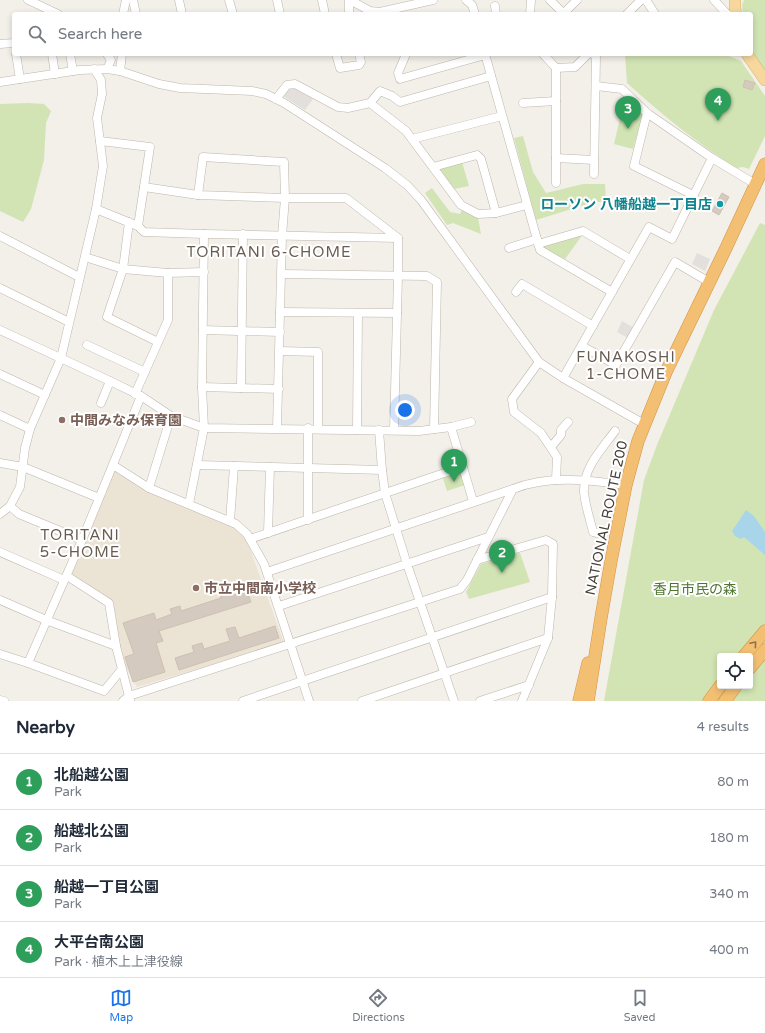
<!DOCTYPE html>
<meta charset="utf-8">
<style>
:root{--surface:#fff;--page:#f6f6f7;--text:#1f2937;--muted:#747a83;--line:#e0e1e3;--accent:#1a73e8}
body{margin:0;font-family:"Varela Round","Noto Sans JP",sans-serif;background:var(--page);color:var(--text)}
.controls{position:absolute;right:12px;bottom:12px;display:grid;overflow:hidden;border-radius:4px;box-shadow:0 2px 6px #0003}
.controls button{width:36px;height:36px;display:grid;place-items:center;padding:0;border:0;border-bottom:1px solid var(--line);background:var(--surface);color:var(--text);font:20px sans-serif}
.you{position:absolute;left:405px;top:410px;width:14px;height:14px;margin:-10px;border:3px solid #fff;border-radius:50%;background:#1a73e8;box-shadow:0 0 0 6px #1a73e833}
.badge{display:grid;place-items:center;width:26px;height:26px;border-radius:50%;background:var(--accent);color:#fff;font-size:13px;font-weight:700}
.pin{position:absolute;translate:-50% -33px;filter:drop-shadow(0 1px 2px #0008)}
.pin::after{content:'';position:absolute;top:21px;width:14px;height:12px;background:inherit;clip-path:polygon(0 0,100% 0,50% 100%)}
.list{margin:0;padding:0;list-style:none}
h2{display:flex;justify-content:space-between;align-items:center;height:52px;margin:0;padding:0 16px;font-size:17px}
h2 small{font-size:13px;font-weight:400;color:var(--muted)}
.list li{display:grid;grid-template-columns:26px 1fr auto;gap:12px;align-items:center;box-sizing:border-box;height:56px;padding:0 16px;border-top:1px solid var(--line)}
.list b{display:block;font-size:15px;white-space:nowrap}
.list p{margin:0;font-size:13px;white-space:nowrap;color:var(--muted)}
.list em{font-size:13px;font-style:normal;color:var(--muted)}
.icon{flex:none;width:22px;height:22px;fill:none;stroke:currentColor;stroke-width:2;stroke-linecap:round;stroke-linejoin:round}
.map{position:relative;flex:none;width:765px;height:701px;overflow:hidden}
.search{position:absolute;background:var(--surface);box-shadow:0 2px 6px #0003;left:12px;right:12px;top:12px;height:44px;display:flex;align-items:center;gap:10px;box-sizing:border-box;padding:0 14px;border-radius:4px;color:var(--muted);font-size:15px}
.sheet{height:276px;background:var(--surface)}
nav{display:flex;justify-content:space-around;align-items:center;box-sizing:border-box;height:56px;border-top:1px solid var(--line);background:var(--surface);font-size:11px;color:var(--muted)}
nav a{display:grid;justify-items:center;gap:2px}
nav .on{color:var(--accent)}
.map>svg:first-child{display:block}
.education{fill:#ebe3d3}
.green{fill:#d2e4b4;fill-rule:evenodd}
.parking{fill:#e2dfdd}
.water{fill:#a9d5eb}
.building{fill:#d4cabf;stroke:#cec1b2}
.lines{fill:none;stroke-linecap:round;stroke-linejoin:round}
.minor-casing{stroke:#beb6ac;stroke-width:9}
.major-casing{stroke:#dbb26f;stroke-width:12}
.highway-casing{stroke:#d29344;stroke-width:13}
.minor{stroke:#fff;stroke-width:8}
.major{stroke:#f7d79e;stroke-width:11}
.highway{stroke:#f3bf73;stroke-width:12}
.oneway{stroke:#8b7250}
.culture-dot{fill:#0f9aa8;stroke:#fff;stroke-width:1.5}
.education-dot{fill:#8d6e63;stroke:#fff;stroke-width:1.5}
.labels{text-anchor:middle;stroke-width:4;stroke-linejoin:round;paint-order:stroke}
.culture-label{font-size:14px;font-weight:bold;fill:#0d838f;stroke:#fff;text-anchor:end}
.education-label{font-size:14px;font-weight:bold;fill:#785e54;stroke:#fff;text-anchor:start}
.street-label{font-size:14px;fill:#463f38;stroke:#fff}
.park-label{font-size:14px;fill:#4e742f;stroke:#fff}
.neighbourhood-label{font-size:15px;letter-spacing:1px;fill:#685c50;stroke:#fff}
</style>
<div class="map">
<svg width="765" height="701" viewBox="0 0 765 701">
<rect width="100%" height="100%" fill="#f3efe9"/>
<polygon class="education" points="114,471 228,524 238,530 245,537 250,549 284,643 137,687 121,658 113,601 72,574"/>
<g class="green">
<polygon points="744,0 765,0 765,75 755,59 751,49 751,14 743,14 742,5"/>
<path d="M 625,54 L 724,54 L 741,61 L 765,96 L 765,136 L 749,169 L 743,167 L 736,168 C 697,143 661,114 627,83 Z"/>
<polygon points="625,97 643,114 633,149 614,144"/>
<polygon points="28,103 44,104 51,111 46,123 44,160 31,209 23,222 0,211 0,104"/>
<polygon points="523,136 533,172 546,193 583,184 605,184 606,202 594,202 536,220 514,138"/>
<polygon points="462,162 469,186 454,189 438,168"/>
<polygon points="432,188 450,212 460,214 462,210 478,218 481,234 453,223 447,225 425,193"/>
<path d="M 760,223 L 765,225 L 765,701 L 604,701 L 644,480 L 657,445 L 714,310 ZM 720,656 L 750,656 L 750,686 L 720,686 Z"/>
<polygon points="583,234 565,259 544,249 543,245"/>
<polygon points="461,472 465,485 447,491 443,478"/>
<polygon points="520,553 530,582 469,599 466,592 481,564"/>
</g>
<g class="parking">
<polygon points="288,89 295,89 313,99 305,110 283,96"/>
<polygon points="697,253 710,259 705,271 692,264"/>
<polygon points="622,321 634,328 628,338 617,332"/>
</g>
<polygon class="water" points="746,510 754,516 765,532 765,555 744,537 741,539 735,536 732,531"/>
<g class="building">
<polygon points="745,80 755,83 752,90 743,87"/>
<polygon points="722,193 729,197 719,215 712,211"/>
<polygon points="229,591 231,596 247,591 251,602 159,631 163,641 156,643 165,672 133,682 125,657 134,654 123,623 154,613 156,620 172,614 170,609 180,606 181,611 221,598 220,594"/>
<polygon points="275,626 279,638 179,670 175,658 194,652 192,646 202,643 204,649 230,641 226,629 235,627 239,638"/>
</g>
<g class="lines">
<defs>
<g id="minor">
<polyline points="28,0 58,14"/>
<polyline points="133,0 136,14"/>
<polyline points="179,0 182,14"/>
<polyline points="229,0 233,14"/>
<polyline points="277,0 280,14"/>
<polyline points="322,0 325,14"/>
<polyline points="349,0 349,14"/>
<polyline points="350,0 370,11 380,12 433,0"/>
<polyline points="466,0 472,5 475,14"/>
<polyline points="550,0 564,14"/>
<polyline points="646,0 655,14"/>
<polyline points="714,0 727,14"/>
<polyline points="495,6 496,14"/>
<polyline points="564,13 577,0"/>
<polyline points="123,14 126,0"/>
<polyline points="530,14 531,0"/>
<polyline points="627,14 641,0"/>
<polyline points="0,44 14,43"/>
<polyline points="16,54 20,79"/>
<polyline points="52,54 55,74"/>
<polyline points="70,54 73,71"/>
<polyline points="107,54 111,60 107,69"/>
<polyline points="336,54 340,68 359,65 361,62 359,54"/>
<polyline points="406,54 398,73 400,79 485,55"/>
<polyline points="485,54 540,250 612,292"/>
<polyline points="543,54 556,68 556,183"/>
<polyline points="593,54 596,57 594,174"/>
<polyline points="556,68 575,67 588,54"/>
<polyline points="120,71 122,54"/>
<polyline points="0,82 80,70 107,69 120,71 159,84 180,88 252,91 266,94 284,103 385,168 407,185 421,200 539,362 563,378 644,424"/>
<polyline points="596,86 622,89 647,113 712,158 755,184"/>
<polyline points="276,99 287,85 295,84 338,107 348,108 370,103 406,131 461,205 478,214 496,213 527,205"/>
<polyline points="370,103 380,91 392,96 400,102 491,76"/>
<polyline points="523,103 556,101"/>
<polyline points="647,113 634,166 693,195"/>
<polyline points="412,139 502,116"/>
<polyline points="100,141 150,147 138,226"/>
<polyline points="556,158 594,160"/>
<polyline points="433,167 477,155 481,159 496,213"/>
<polyline points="144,187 198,195 285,198 346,198 398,238 398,276 394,430"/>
<polyline points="198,195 203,157 284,162 285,198 282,236 277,428"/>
<polyline points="96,209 138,226 144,232 204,234 202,387 204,428 189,504"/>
<polyline points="129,222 123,269 107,317 158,342"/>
<polyline points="204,234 398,238"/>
<polyline points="0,236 79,277"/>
<polyline points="538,244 583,231 630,259"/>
<polyline points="509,248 537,239"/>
<polyline points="85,257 123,269 168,273 204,272"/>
<polyline points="282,274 427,276 437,282 434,429"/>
<polyline points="0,288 69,322"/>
<polyline points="516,292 522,284 593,326"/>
<polyline points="280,312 397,313"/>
<polyline points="0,330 110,381 141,396 171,416 204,428 419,431 451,427 471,422"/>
<polyline points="203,330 280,332"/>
<polyline points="87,345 145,372"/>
<polyline points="582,346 616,365 675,262 709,282"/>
<polyline points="280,351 318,352 318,428"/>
<polyline points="539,362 512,399 514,412 541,433 557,457 556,480"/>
<polyline points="0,374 45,395"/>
<polyline points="563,378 649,227 672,239 712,158"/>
<polyline points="202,387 279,389"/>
<polyline points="241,388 243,234"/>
<polyline points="135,394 168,320 168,273"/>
<polyline points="101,403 110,381"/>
<polyline points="0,415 30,429"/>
<polyline points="451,427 473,501"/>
<polyline points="308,428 308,520"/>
<polyline points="357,430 358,313"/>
<polyline points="379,430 382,470 385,493 407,564 454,701"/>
<polyline points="551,447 561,435 561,430 568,422"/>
<polyline points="0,463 23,467 99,498"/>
<polyline points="113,465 149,488 236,524 247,534 264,564 309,701"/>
<polyline points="197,465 382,470"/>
<polyline points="149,488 171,416"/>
<polyline points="10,506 19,514 82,540"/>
<polyline points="0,514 10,506 20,487 25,448 30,429 61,358 96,209 103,166 97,118 102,94 101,80 94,69"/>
<polyline points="230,521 234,466"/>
<polyline points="268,533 270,467"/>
<path d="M 602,534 L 593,532 C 590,519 585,505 584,492 C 583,468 602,449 615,431"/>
<polyline points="250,539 462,467"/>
<polyline points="0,552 64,580"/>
<polyline points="477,560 546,540 553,544 552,597 548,638 522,701"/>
<polyline points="267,572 513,489"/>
<polyline points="67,576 109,603 116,646 130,700"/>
<polyline points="0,600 46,620 116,646"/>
<polyline points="279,606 488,537"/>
<polyline points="0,654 28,663 82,540 141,396"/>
<polyline points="28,663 104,691 122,669"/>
<polyline points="0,700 4,701"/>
<path d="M 123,701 L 129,696 L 460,589 L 467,580 L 513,489 C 549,475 588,480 626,485"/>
<polyline points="243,701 552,597"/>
<polyline points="362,701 548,638"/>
<polyline points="480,701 529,685"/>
</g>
<g id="major">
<polyline points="735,0 735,8 736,14"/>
<polyline points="747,54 765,80"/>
</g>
<g id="highway">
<polyline points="744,656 765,631"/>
<polyline points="750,668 765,650"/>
<polyline points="579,701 588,663"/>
<polyline points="588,701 601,618 611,561 626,485 638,441 666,372 726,248 765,164"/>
<polyline points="709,701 720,686"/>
<polyline points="725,701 736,686"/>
</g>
</defs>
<use href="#minor" class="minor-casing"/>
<use href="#major" class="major-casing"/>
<use href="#highway" class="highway-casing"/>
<use href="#minor" class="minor"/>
<use href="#major" class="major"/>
<use href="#highway" class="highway"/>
</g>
<defs><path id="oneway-chevron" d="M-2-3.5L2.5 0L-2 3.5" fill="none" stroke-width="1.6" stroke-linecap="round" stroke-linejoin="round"/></defs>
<use class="oneway" href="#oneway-chevron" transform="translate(754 644) rotate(-50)"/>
<circle class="culture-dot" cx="720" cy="204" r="4"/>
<g class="education-dot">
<circle cx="62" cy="420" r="4"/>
<circle cx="196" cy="588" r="4"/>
</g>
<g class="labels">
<g class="culture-label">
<text x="712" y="209">ローソン 八幡船越一丁目店</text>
</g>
<g class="education-label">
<text x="70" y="425">中間みなみ保育園</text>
<text x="204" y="593">市立中間南小学校</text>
</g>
<g class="street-label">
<text transform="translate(606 518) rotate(-78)" y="5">NATIONAL ROUTE 200</text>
</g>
<g class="park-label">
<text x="695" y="594">香月市民の森</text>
</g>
<g class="neighbourhood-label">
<text x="269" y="257">TORITANI 6-CHOME</text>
<text x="626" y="362">FUNAKOSHI<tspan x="626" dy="17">1-CHOME</tspan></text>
<text x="80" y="540">TORITANI<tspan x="80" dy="17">5-CHOME</tspan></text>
</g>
</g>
</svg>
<div class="controls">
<button><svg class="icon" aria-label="locate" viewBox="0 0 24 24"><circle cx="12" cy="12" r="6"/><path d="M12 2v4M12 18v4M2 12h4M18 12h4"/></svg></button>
</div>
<div class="you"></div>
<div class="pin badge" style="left:454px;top:482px;background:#2e9e5b">1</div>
<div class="pin badge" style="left:502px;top:573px;background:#2e9e5b">2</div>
<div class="pin badge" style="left:628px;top:129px;background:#2e9e5b">3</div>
<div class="pin badge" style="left:718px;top:121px;background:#2e9e5b">4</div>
<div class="search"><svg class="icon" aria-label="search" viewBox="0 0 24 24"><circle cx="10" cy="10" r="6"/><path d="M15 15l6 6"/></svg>Search here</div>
</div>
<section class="sheet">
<h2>Nearby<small>4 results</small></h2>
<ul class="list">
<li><span class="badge" style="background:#2e9e5b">1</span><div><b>北船越公園</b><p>Park</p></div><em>80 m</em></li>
<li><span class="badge" style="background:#2e9e5b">2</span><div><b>船越北公園</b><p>Park</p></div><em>180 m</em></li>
<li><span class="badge" style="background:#2e9e5b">3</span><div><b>船越一丁目公園</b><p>Park</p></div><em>340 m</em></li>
<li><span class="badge" style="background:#2e9e5b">4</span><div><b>大平台南公園</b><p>Park · 植木上上津役線</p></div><em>400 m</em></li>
</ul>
</section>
<nav>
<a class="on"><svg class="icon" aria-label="map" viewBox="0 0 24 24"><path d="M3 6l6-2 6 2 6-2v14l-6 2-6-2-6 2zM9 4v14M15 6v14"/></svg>Map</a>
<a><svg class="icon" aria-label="directions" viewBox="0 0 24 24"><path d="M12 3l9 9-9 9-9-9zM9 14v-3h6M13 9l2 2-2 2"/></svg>Directions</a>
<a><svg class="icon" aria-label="saved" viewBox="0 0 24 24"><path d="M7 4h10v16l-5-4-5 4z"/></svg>Saved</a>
</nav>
